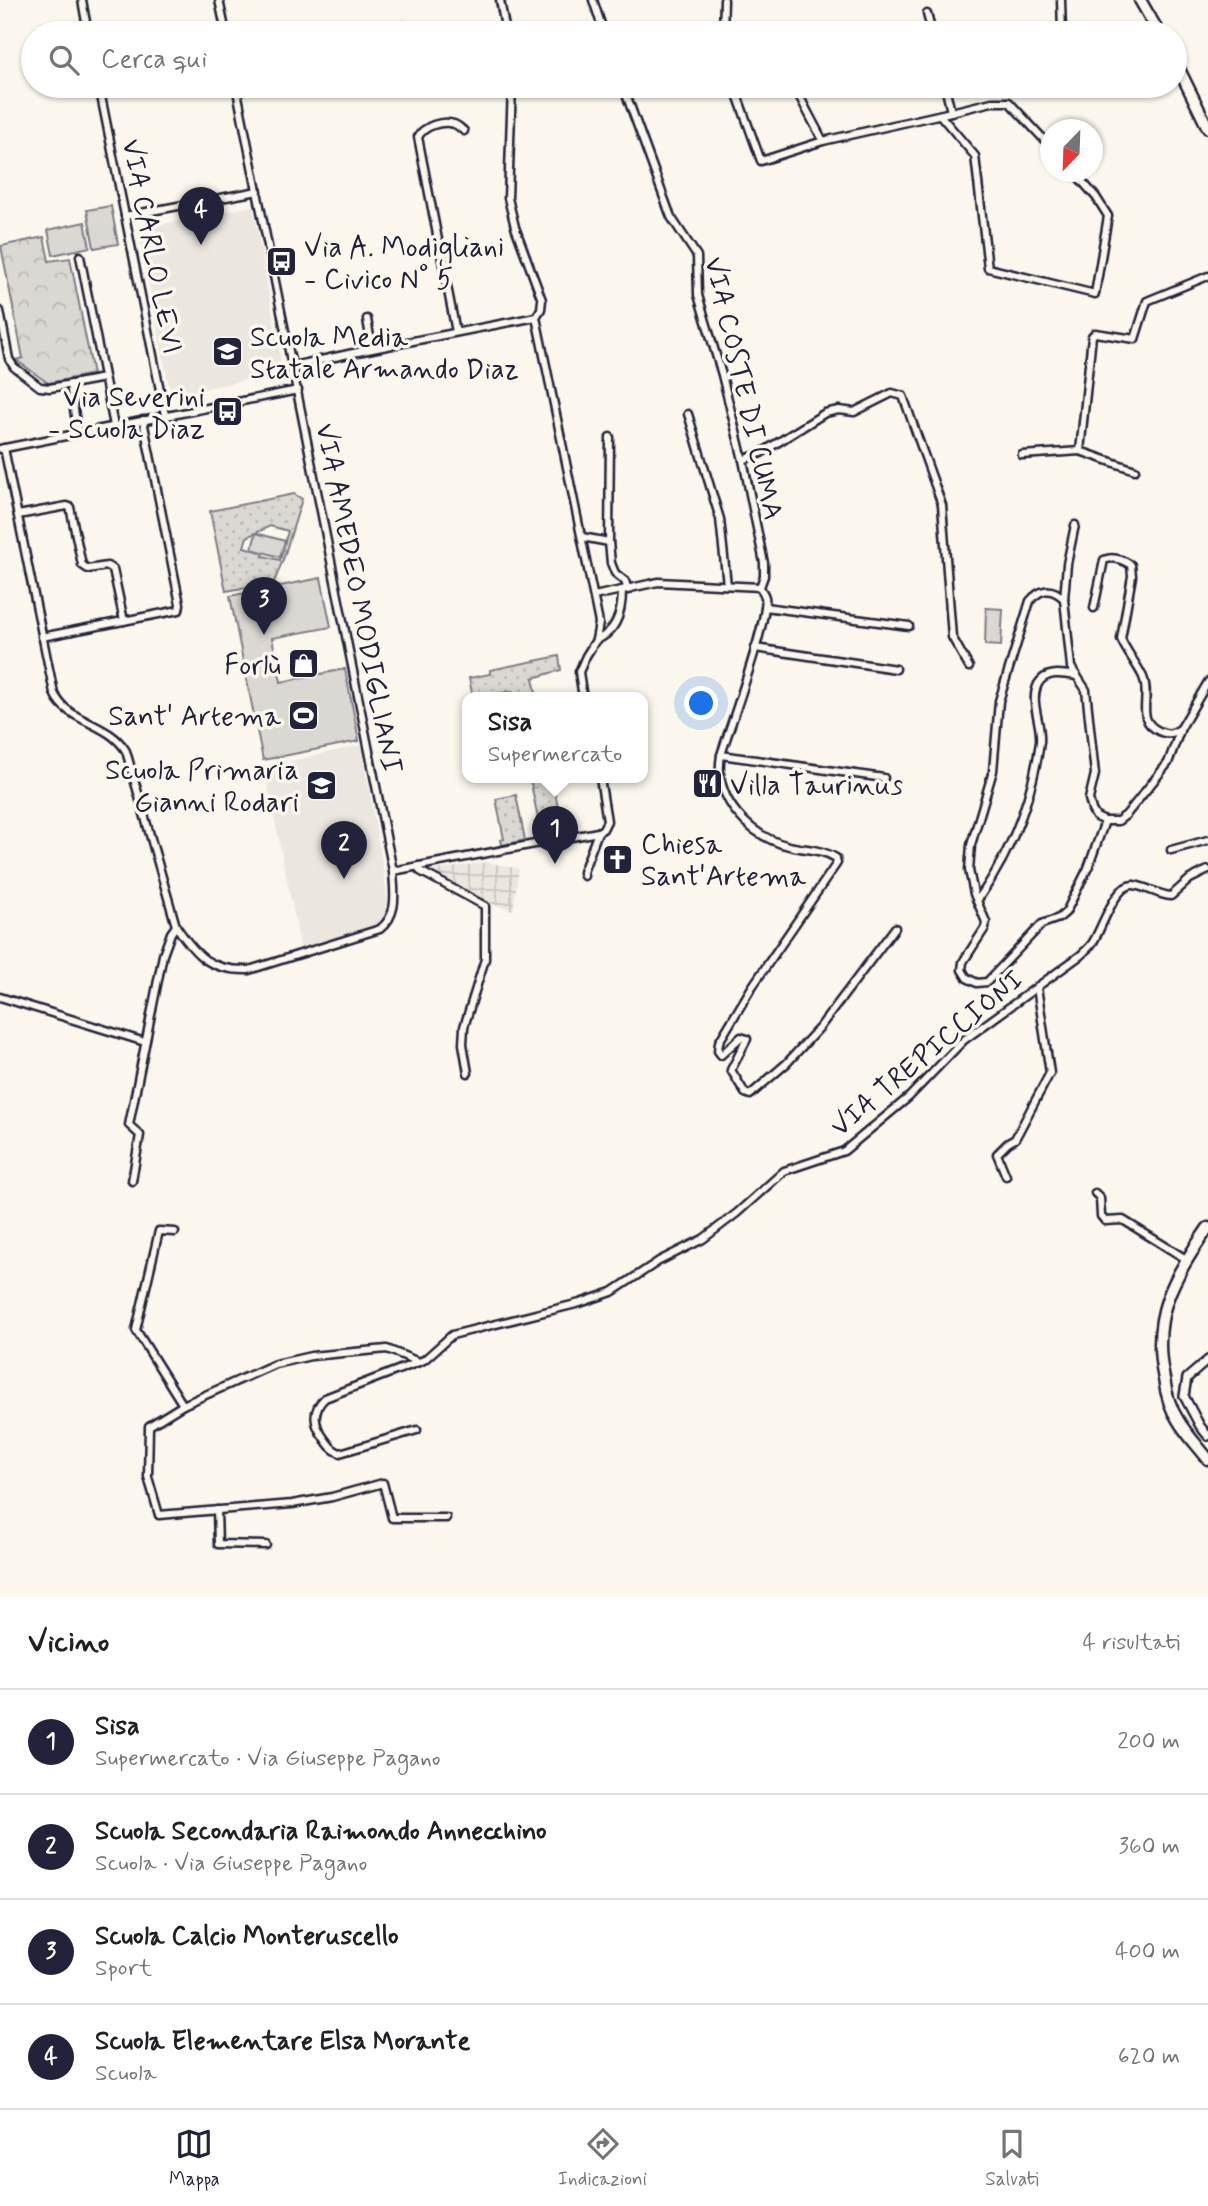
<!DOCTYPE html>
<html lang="it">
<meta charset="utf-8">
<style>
:root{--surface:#fff;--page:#f2f2f2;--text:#202124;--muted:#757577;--line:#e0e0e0;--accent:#22223b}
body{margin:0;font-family:Mynerve,sans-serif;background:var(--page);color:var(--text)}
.compass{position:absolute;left:1040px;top:119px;width:63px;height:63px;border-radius:50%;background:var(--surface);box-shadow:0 2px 5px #0004;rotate:203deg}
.you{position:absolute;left:702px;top:704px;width:24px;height:24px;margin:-18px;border:5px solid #fff;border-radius:50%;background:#1a73e8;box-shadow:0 0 0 10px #1a73e833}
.badge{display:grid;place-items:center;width:46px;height:46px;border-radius:50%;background:var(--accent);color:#fff;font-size:23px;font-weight:700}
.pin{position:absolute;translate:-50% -58px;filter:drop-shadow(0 2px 4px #0008)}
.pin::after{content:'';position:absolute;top:37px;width:24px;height:21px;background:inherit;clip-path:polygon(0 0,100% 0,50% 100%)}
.popup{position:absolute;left:462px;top:692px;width:186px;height:91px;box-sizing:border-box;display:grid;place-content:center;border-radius:14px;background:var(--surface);filter:drop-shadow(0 2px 5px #0005);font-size:23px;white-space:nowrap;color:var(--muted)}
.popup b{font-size:26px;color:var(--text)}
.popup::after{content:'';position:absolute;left:50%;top:100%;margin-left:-14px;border:14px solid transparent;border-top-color:var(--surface)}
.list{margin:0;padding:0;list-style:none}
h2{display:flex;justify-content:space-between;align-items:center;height:91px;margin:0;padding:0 28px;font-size:30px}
h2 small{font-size:23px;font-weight:400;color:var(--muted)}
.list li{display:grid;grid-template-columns:46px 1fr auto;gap:21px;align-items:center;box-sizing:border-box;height:105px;padding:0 28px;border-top:2px solid var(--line)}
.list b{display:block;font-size:26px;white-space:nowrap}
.list p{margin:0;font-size:23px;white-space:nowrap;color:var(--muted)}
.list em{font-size:23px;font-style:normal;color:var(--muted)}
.icon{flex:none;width:38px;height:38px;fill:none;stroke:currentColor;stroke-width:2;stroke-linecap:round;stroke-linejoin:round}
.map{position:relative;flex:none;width:1208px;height:1597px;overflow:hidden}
.search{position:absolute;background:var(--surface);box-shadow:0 2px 5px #0004;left:21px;right:21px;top:21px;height:77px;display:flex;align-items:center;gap:18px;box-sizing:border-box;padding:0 24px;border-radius:38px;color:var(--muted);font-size:26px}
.sheet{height:511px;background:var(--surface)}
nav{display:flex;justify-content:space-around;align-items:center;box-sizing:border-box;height:98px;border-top:2px solid var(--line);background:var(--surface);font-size:19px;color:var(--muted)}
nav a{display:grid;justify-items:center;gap:4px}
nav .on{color:var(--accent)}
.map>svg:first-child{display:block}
.built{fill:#ebe7df}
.industrial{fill:url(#industrial-grid)}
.grass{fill:url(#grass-dots);stroke:#7e7d87;stroke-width:2;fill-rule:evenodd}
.park{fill:url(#park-crowns);stroke:#7e7d87;stroke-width:2}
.pitch{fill:#dbd8d3;stroke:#7e7d87;stroke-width:2}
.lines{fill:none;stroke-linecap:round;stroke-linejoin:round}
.minor-casing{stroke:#22223b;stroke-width:11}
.tertiary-casing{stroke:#22223b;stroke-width:12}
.primary-casing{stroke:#22223b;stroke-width:15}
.minor{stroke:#fbf7ec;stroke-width:6}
.tertiary{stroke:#fbf7ec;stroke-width:7}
.primary{stroke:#fbf7ec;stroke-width:10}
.labels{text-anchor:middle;stroke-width:7;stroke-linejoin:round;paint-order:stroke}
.street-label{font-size:28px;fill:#22223b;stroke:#fbf7ec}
.poi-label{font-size:28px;fill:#22223b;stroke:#fbf7ec;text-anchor:start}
</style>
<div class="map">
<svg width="1208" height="1597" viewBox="0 0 1208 1597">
<defs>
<pattern id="industrial-grid" width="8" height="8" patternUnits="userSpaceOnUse" patternTransform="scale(1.75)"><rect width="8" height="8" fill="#ebe7df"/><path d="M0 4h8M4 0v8" fill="none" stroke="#c9c6c0"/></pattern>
<pattern id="grass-dots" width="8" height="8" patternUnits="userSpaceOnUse" patternTransform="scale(1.75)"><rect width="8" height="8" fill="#dbd8d3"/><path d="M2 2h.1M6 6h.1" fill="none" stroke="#bcb9b6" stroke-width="1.8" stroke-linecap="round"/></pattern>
<pattern id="park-crowns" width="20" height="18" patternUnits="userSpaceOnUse" patternTransform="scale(1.75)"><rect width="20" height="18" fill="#dbd8d3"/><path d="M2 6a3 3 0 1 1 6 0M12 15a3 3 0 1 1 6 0" fill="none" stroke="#bcb9b6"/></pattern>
</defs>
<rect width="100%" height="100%" fill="#fbf7ec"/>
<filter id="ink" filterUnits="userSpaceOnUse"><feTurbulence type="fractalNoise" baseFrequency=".0143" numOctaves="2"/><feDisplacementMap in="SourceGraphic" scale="14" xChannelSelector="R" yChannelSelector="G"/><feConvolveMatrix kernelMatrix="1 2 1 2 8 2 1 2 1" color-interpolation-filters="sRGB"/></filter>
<g filter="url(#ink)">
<g class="built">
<polygon points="253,206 281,360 269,373 260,377 171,396 138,229"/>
<polygon points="361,745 384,873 388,907 386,916 380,926 301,949 264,767"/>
</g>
<polygon class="industrial" points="487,862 519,869 513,910 490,904 431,874 431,871"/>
<g class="grass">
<path d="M 294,494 L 302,499 L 283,560 L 274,582 L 226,591 L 210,511 ZM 270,526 L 288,531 L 280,560 L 263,556 L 264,553 L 244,547 L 247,537 Z"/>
<polygon points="559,656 561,670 533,678 537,698 514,698 512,691 496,694 496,698 473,698 469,678 490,674 490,670"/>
<polygon points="530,778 552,778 563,831 540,830"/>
<polygon points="516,795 525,840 502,845 501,840 504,839 496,799"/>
</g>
<polygon class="park" points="44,237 49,261 70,258 93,374 48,383 16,360 23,358 1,246"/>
<g class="pitch">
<polygon points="111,206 118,244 94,248 87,210"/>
<polygon points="85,222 90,247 53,255 48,230"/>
<polygon points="256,533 285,541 280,557 252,549"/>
<polygon points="321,578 331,627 272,638 281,682 345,669 359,741 263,760 230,596"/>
<polygon points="986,608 1003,609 1001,646 985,645"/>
</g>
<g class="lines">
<defs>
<g id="minor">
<polyline points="82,0 88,33"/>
<polyline points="219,0 226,33"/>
<polyline points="500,0 506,33"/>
<polyline points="593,0 604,33"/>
<polyline points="1061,0 1062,33"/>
<polyline points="927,14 932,33"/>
<polyline points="369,33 403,26"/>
<polyline points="723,33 724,0"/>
<polyline points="99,86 165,415"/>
<polyline points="512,86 508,198 515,227 542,300 541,309 536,317 599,623 596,640 586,656 579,672 583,698"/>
<path d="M 623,86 L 671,217 L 697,256 L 698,295 L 722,375 L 743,460 L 764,563 L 764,576 L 760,587 C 761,590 764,593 765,597 C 770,617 729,729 721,755 C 713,799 749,836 789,846 C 806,850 822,849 836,858 L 837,863 L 752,987 L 719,1042 L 718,1051 L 721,1055 L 741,1037 L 747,1039 L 731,1070 L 745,1093 L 750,1095 L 787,1063 L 820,1027 L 895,928"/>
<polyline points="734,86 761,161 823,141 951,112 945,86"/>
<polyline points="794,86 823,141"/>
<polyline points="951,112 992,102 1009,102 1050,146"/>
<polyline points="940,115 975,156 988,268 1095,294 1108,216 1096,197 1074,172"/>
<polyline points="125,216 258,191"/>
<polyline points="80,256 114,426"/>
<polyline points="0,311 9,359 14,367 40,387 50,388 104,378"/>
<polyline points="367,319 372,349"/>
<path d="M 456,332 L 418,137 C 424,126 442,120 454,124 C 458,125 461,129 464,131"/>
<polyline points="293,366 372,349 536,317"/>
<polyline points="70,385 78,434"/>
<polyline points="688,414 720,519 727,585"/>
<polyline points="610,437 609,542 611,563 615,573 625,581 628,590"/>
<path d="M 4,448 L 54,693 C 67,723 109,722 126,751 L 176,926 C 197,957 210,971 249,970 L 380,929 C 399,914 394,892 393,871 L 236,86"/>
<polyline points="0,449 298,390"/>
<polyline points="1080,451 1092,336 1095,333 1135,339 1147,301 1208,276"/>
<polyline points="1022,455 1080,451 1135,470"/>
<polyline points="743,460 761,453 825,413 839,410 854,412 892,393 903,396 942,505 952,637 969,667"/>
<polyline points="18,515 67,506 70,507 82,565 88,569 107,566 113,569 124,621"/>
<polyline points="582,537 609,542"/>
<polyline points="594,596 658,582 760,587"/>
<polyline points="1064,599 1067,564 1075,525"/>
<polyline points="765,607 909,626"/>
<path d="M 1094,608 L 1104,560 C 1113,556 1123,560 1131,565 L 1132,576 L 1121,639 C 1127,653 1137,664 1143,677 C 1152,697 1134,720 1159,731 C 1167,735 1173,734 1180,729"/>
<polyline points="42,637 179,610 180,604 143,420"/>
<path d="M 596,640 C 617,632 622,612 622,591"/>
<polyline points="755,648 896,669"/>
<polyline points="721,755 884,778"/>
<path d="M 1105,821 L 1088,868 L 1066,912 L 1059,918 L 1042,924 L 987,982 L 977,983 L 967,978 L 962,970 L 963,962 L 985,928 L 986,922 L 974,894 L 969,870 L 971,845 L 993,771 L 999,701 L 1030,601 C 1040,589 1051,586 1064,599 L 1071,667 L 1086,690 L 1095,774 L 1089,799 L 1092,810 L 1096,817 L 1105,821 L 1118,821 L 1126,815 L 1168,763 L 1181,728 L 1208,682"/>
<polyline points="1171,850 1208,840"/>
<polyline points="418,866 420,871 485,906 485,959 464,1027 463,1044 468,1073"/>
<polyline points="393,871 598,832"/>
<polyline points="584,876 583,872 598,832 603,829 607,821 600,778"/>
<path d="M 977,901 C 1010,854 1032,799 1040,742 C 1042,723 1029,702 1038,684 C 1046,670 1064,674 1077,676"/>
<polyline points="0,997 145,1042"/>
<polyline points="1006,1176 997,1154 1008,1143 1015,1139 1050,1073 1037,987"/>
<polyline points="132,1181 140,1135 129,1125 163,955 171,933 176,926"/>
<polyline points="1095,1193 1100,1198 1101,1216 1105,1221 1123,1220 1186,1259"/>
<polyline points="175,1232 159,1231 136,1330 183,1405"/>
<polyline points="419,1362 387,1349 311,1356 275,1364 183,1405 149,1426 148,1477 159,1515 292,1504 332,1497 383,1483 392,1518 446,1518"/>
<path d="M 417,1430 L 340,1453 C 332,1450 329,1445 324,1438 C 314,1425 311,1411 325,1398 L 424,1360 L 452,1335 L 580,1303 L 612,1292 L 659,1261 L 703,1239 L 737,1213 L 784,1171 L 844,1151 L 909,1097 L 964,1040 L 1081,955 C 1085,951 1090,947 1093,942 C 1102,929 1115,883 1134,885 C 1147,887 1158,895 1171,896 L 1190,879 L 1208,870"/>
<polyline points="217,1510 218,1544 266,1545"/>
</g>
<polyline id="tertiary" points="1208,1360 1187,1378 1184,1396 1200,1426 1208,1436"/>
<g id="primary">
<polyline points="1140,0 1159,33"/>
<polyline points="1175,61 1208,128"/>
<path d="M 1208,1228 C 1173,1279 1150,1315 1164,1379 C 1166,1393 1170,1408 1178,1420 C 1186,1434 1198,1446 1208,1459"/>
</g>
</defs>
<use href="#minor" class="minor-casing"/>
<use href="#tertiary" class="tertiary-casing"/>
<use href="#primary" class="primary-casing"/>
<use href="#minor" class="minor"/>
<use href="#tertiary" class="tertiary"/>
<use href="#primary" class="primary"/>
</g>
</g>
<defs>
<symbol id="bus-square" viewBox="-11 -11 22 22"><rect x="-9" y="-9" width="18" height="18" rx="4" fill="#22223b" stroke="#fbf7ec"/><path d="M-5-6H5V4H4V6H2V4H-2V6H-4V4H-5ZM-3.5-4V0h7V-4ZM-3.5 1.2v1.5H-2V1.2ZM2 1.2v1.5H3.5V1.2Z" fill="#fff"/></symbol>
<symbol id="school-square" viewBox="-11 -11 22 22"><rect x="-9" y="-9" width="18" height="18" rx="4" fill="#22223b" stroke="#fbf7ec"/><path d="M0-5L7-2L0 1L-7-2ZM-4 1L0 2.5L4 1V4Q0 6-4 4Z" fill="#fff"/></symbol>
<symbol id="shop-square" viewBox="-11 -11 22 22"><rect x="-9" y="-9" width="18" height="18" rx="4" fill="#22223b" stroke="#fbf7ec"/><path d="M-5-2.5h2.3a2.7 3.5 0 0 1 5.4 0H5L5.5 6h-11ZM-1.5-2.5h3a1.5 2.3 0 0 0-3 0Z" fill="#fff"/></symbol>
<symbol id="stadium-square" viewBox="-11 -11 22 22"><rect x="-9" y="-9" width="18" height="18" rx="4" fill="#22223b" stroke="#fbf7ec"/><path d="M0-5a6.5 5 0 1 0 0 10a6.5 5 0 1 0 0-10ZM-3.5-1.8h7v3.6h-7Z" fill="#fff"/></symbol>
<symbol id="restaurant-square" viewBox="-11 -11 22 22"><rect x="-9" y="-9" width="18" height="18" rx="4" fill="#22223b" stroke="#fbf7ec"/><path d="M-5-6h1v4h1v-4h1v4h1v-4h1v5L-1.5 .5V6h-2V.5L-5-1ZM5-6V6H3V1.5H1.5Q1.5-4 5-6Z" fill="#fff"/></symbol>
<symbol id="church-square" viewBox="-11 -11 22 22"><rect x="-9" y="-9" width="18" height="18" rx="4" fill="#22223b" stroke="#fbf7ec"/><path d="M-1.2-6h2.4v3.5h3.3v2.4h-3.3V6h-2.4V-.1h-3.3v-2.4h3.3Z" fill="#fff"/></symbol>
</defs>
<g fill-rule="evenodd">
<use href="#bus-square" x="264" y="244" width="35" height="35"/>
<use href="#school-square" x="210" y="334" width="35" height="35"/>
<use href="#bus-square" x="210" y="394" width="35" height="35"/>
<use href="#shop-square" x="286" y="646" width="35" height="35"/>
<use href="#stadium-square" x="286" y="698" width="35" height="35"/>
<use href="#restaurant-square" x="690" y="766" width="35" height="35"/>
<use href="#school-square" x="304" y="768" width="35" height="35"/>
<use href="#church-square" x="600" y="842" width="35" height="35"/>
</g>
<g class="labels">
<g class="street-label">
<text transform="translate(153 246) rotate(79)" y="10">VIA CARLO LEVI</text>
<text transform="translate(745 388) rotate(77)" y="10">VIA COSTE DI CUMA</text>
<text transform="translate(360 598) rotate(79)" y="10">VIA AMEDEO MODIGLIANI</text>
<text transform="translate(926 1052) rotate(-40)" y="10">VIA TREPICCIONI</text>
</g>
<g class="poi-label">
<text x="304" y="256">Via A. Modigliani<tspan x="304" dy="32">- Civico N° 5</tspan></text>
<text x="250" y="346">Scuola Media<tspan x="250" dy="32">Statale Armando Diaz</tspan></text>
<text x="205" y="406" text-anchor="end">Via Severini<tspan x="205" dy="32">- Scuola Diaz</tspan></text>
<text x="281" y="674" text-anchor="end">Forlù</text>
<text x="281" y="725" text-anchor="end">Sant' Artema</text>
<text x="299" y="779" text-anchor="end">Scuola Primaria<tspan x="299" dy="32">Gianni Rodari</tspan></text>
<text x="730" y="794">Villa Taurinus</text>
<text x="641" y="853">Chiesa<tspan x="641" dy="32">Sant'Artema</tspan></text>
</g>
</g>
</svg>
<svg class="compass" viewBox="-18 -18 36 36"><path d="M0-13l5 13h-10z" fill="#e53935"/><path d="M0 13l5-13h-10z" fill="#757577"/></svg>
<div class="you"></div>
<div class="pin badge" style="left:555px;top:864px">1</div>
<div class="popup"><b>Sisa</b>Supermercato</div>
<div class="pin badge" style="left:344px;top:879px">2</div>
<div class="pin badge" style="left:264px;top:635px">3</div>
<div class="pin badge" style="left:201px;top:245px">4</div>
<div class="search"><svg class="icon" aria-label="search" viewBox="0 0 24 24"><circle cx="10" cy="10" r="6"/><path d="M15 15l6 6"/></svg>Cerca qui</div>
</div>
<section class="sheet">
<h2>Vicino<small>4 risultati</small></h2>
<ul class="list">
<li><span class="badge">1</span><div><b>Sisa</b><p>Supermercato · Via Giuseppe Pagano</p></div><em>200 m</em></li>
<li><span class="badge">2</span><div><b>Scuola Secondaria Raimondo Annecchino</b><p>Scuola · Via Giuseppe Pagano</p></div><em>360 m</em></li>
<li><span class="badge">3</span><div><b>Scuola Calcio Monteruscello</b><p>Sport</p></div><em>400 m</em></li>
<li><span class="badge">4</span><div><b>Scuola Elementare Elsa Morante</b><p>Scuola</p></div><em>620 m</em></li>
</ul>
</section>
<nav>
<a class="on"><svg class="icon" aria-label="map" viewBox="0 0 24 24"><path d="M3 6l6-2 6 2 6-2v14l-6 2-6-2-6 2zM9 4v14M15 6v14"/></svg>Mappa</a>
<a><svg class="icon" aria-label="directions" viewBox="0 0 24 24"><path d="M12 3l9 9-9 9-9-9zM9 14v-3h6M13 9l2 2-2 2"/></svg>Indicazioni</a>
<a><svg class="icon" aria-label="saved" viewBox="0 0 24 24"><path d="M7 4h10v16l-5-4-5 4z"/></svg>Salvati</a>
</nav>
